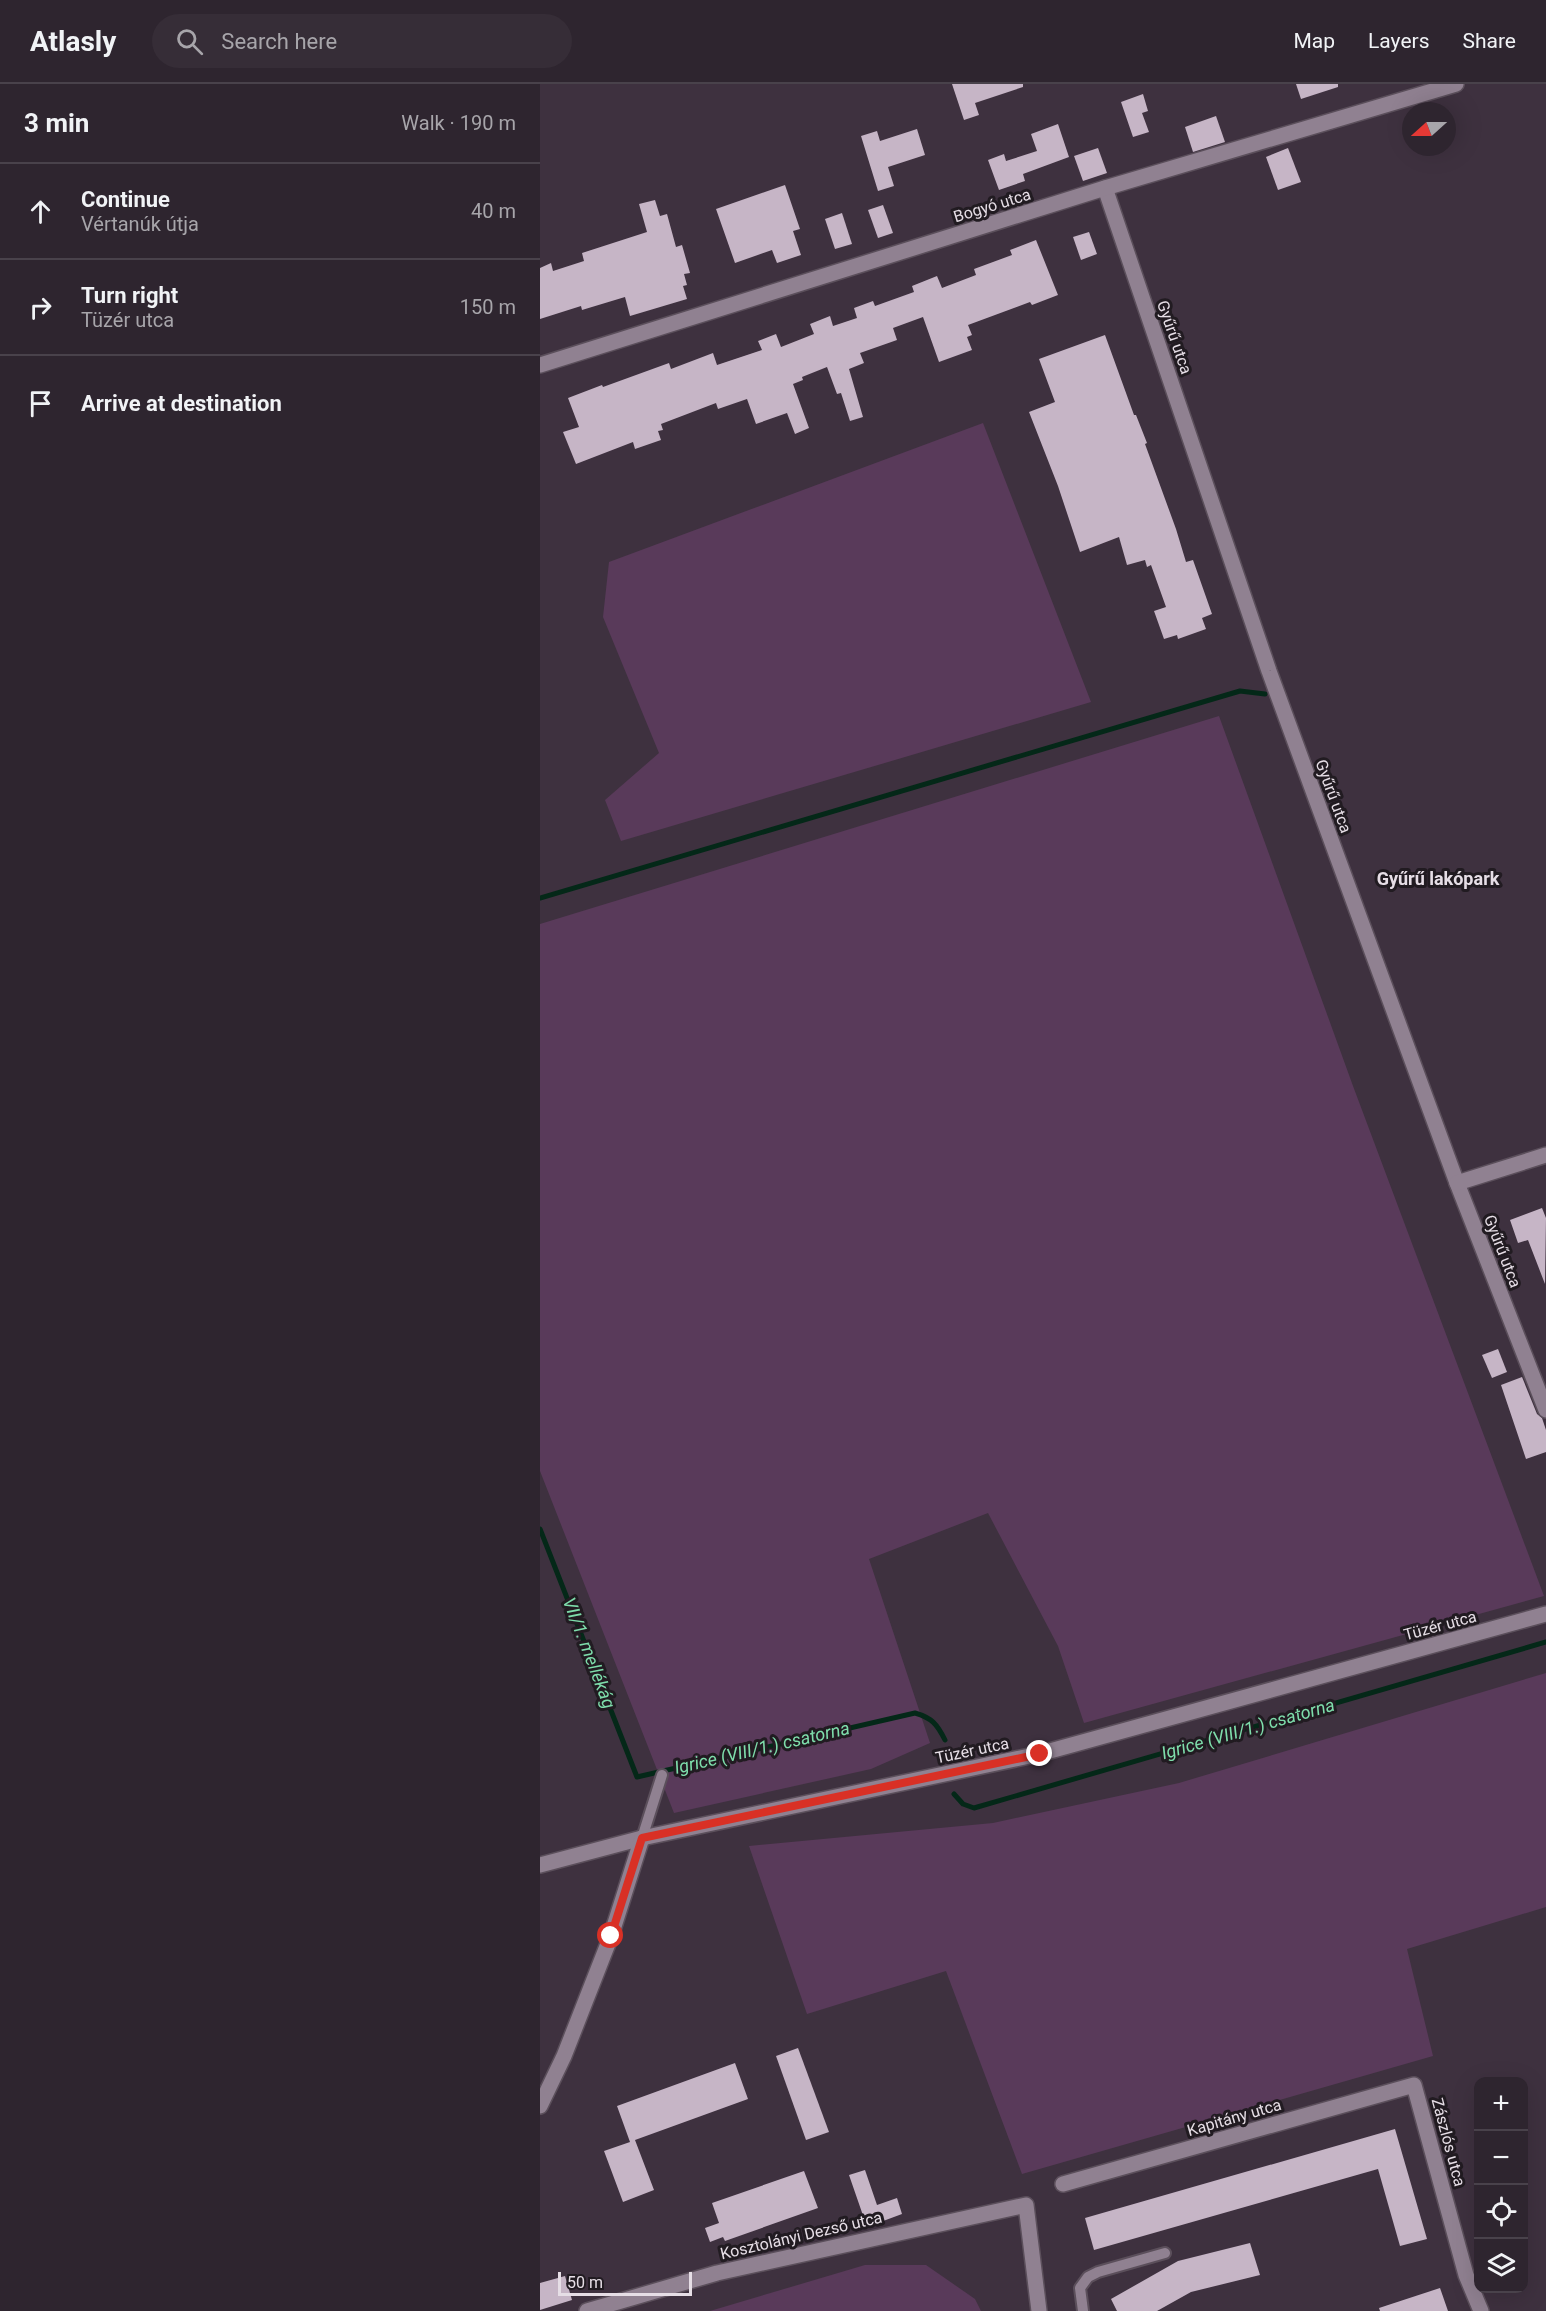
<!DOCTYPE html>
<meta charset="utf-8">
<style>
:root{--surface:#2e252f;--page:#362d37;--text:#f1f3f6;--muted:#a7a5aa;--line:#49424b}
body{margin:0;font-family:Roboto,sans-serif;background:var(--page);color:var(--text)}
.controls{position:absolute;right:18px;bottom:18px;display:grid;overflow:hidden;border-radius:12px;box-shadow:0 6px 24px #0002}
.controls button{width:54px;height:54px;display:grid;place-items:center;padding:0;border:0;border-bottom:2px solid var(--line);background:var(--surface);color:var(--text);font:30px sans-serif}
.compass{position:absolute;left:862px;top:18px;width:54px;height:54px;border-radius:50%;background:var(--surface);box-shadow:0 6px 24px #0002;rotate:249deg}
.scale{position:absolute;left:18px;bottom:15px;width:134px;box-sizing:border-box;padding-left:6px;border:3px solid #e6dee6;border-top:0;font-size:16px;line-height:21px;white-space:nowrap;color:#e6dee6;-webkit-text-stroke:4px #211b21;paint-order:stroke}
.stop{position:absolute;width:18px;height:18px;margin:-14px;border:4px solid #d93025;border-radius:50%;background:#fff}
.stop.end{background:#d93025;border-color:#fff;box-shadow:0 2px 6px #0008}
.list{margin:0;padding:0;list-style:none}
h2{display:flex;justify-content:space-between;align-items:center;height:78px;margin:0;padding:0 24px;font-size:26px}
h2 small{font-size:20px;font-weight:400;color:var(--muted)}
.list li{display:grid;grid-template-columns:39px 1fr auto;gap:18px;align-items:center;box-sizing:border-box;height:96px;padding:0 24px;border-top:2px solid var(--line)}
.list b{display:block;font-size:22px;white-space:nowrap}
.list p{margin:0;font-size:20px;white-space:nowrap;color:var(--muted)}
.list em{font-size:20px;font-style:normal;color:var(--muted)}
.icon{flex:none;width:33px;height:33px;fill:none;stroke:currentColor;stroke-width:2;stroke-linecap:round;stroke-linejoin:round}
.map{position:relative;flex:none;width:1006px;height:2227px;overflow:hidden}
header{display:flex;align-items:center;gap:36px;box-sizing:border-box;height:84px;padding:0 30px;background:var(--surface);border-bottom:2px solid var(--line)}
header strong{font-size:28px}
nav{display:flex;gap:33px;margin-inline-start:auto;font-size:21px}
.search{width:420px;height:54px;background:var(--page);display:flex;align-items:center;gap:15px;box-sizing:border-box;padding:0 21px;border-radius:33px;color:var(--muted);font-size:22px}
main{display:flex}
aside{flex:1;background:var(--surface)}
.map>svg:first-child{display:block}
.green{fill:#593a5a}
.lines{fill:none;stroke-linecap:round;stroke-linejoin:round}
.stream{stroke:#042818;stroke-width:5}
.building{fill:#c6b5c6}
.service-casing{stroke:#5b4f5b;stroke-width:14}
.minor-casing{stroke:#5b4f5b;stroke-width:18}
.service{stroke:#908191;stroke-width:10}
.minor{stroke:#908191;stroke-width:15}
.route{stroke:#d93025;stroke-width:8}
.labels{text-anchor:middle;stroke-width:6;stroke-linejoin:round;paint-order:stroke}
.street-label{font-size:16px;fill:#e6dee6;stroke:#211b21}
.neighbourhood-label{font-size:18px;font-weight:bold;fill:#e6dee6;stroke:#211b21}
.water-label{font-size:18px;font-style:italic;fill:#7eddab;stroke:#211b21}
</style>
<header>
<strong>Atlasly</strong>
<div class="search"><svg class="icon" aria-label="search" viewBox="0 0 24 24"><circle cx="10" cy="10" r="6"/><path d="M15 15l6 6"/></svg>Search here</div>
<nav><a>Map</a><a>Layers</a><a>Share</a></nav>
</header>
<main>
<aside>
<h2>3 min<small>Walk · 190 m</small></h2>
<ul class="list">
<li><svg class="icon" aria-label="ahead" viewBox="0 0 24 24"><path d="M12 20V5M6 11l6-6 6 6"/></svg><div><b>Continue</b><p>Vértanúk útja</p></div><em>40 m</em></li>
<li><svg class="icon" aria-label="right" viewBox="0 0 24 24"><path d="M7 20v-9h11M14 6l5 5-5 5"/></svg><div><b>Turn right</b><p>Tüzér utca</p></div><em>150 m</em></li>
<li><svg class="icon" aria-label="arrive" viewBox="0 0 24 24"><path d="M6 21V4h12l-3 4 3 4H6"/></svg><div><b>Arrive at destination</b></div></li>
</ul>
</aside>
<div class="map">
<svg width="1006" height="2227" viewBox="0 0 1006 2227">
<rect width="100%" height="100%" fill="#3e313f"/>
<g class="green">
<polygon points="443,339 551,618 81,757 65,716 119,669 63,533 69,478"/>
<polygon points="679,632 813,1002 1004,1512 544,1639 518,1562 448,1429 329,1475 390,1659 331,1685 134,1729 0,1387 0,840"/>
<polygon points="1006,1589 1006,1823 867,1865 893,1972 482,2090 406,1887 267,1930 209,1762 453,1739 639,1699"/>
<polygon points="325,2181 386,2181 435,2215 441,2227 170,2227"/>
</g>
<g class="lines">
<g class="stream">
<polyline points="0,814 700,607 725,610"/>
<path d="M 0,1445 L 97,1693 L 375,1629 C 392,1634 397,1640 405,1656"/>
<polyline points="414,1710 423,1720 434,1724 1006,1558"/>
</g>
</g>
<g class="building">
<polygon points="412,0 483,0 483,3 435,19 439,31 424,36"/>
<polygon points="756,0 798,0 798,3 761,15"/>
<polygon points="603,10 608,27 602,29 609,48 593,53 581,18"/>
<polygon points="676,32 685,58 653,68 645,43"/>
<polygon points="518,40 529,73 483,90 485,97 459,106 448,76 464,70 466,77 497,67 491,50"/>
<polygon points="377,45 385,71 348,83 354,102 338,107 321,52 337,47 340,57"/>
<polygon points="558,64 567,89 543,97 534,72"/>
<polygon points="748,64 761,98 738,106 726,73"/>
<polygon points="245,101 260,145 253,147 261,171 237,179 232,166 195,179 176,125"/>
<polygon points="115,116 120,132 127,130 136,163 142,161 150,189 144,190 147,201 143,202 147,215 90,232 85,213 42,226 41,222 0,235 0,184 11,179 13,187 44,177 42,169 107,148 99,120"/>
<polygon points="343,121 353,149 338,154 328,126"/>
<polygon points="302,129 312,160 295,165 285,135"/>
<polygon points="549,148 557,170 541,176 533,153"/>
<polygon points="496,156 518,211 492,221 490,218 428,241 432,251 427,253 432,266 399,278 383,233 353,244 357,256 320,269 324,279 309,285 323,333 310,337 301,309 297,310 287,283 262,293 263,296 253,300 269,344 255,350 247,329 216,340 207,315 178,325 176,319 121,340 123,346 118,347 121,356 95,365 93,358 36,380 23,348 39,343 28,314 62,301 63,303 129,279 131,285 173,269 177,281 222,266 218,257 236,250 241,263 274,250 270,240 290,232 293,242 317,234 314,224 333,217 335,222 374,208 372,202 397,192 402,204 436,191 434,185 472,171 470,166"/>
<polygon points="565,251 594,331 596,331 607,359 605,360 636,445 646,478 653,476 672,530 662,534 666,545 638,555 637,551 624,555 614,527 626,523 611,481 607,483 605,476 587,481 579,453 540,468 518,402 489,328 515,318 499,275"/>
<polygon points="1002,1124 1006,1134 1005,1200 988,1156 978,1159 970,1136"/>
<polygon points="958,1265 967,1288 952,1294 942,1271"/>
<polygon points="982,1293 997,1330 1002,1334 1006,1346 1006,1368 986,1375 961,1301"/>
<polygon points="258,1964 289,2048 266,2056 236,1972"/>
<polygon points="195,1979 208,2015 95,2056 114,2106 83,2118 64,2067 90,2058 77,2022"/>
<polygon points="855,2045 887,2155 860,2162 838,2085 554,2166 545,2134"/>
<polygon points="325,2086 337,2121 357,2114 362,2130 327,2143 309,2091"/>
<polygon points="264,2087 278,2124 185,2157 183,2153 170,2158 165,2144 179,2139 172,2119"/>
<polygon points="710,2159 720,2191 651,2208 617,2227 577,2227 571,2215 638,2177"/>
<polygon points="25,2192 32,2216 0,2226 0,2199"/>
<polygon points="900,2204 908,2227 840,2227 839,2224"/>
</g>
<g class="lines">
<defs>
<g id="service">
<polyline points="102,1754 122,1691"/>
<polyline points="543,2227 540,2204 548,2193 558,2188 625,2169"/>
</g>
<g id="minor">
<polyline points="565,104 729,587 917,1099 1006,1326"/>
<polyline points="0,281 565,104 916,0"/>
<polyline points="917,1099 1006,1071"/>
<polyline points="0,1781 102,1754 499,1670 1006,1530"/>
<polyline points="0,2022 24,1972 71,1852 102,1754"/>
<polyline points="523,2100 874,2001 926,2191 941,2227"/>
<polyline points="47,2227 177,2189 486,2121 499,2227"/>
</g>
</defs>
<use href="#service" class="service-casing"/>
<use href="#minor" class="minor-casing"/>
<use href="#service" class="service"/>
<use href="#minor" class="minor"/>
</g>
<g class="lines">
<polyline class="route" points="71,1852 102,1754 500,1670"/>
</g>
<g class="labels">
<g class="street-label">
<text transform="translate(452 121) rotate(-17)" y="6">Bogyó utca</text>
<text transform="translate(635 253) rotate(71)" y="6">Gyűrű utca</text>
<text transform="translate(794 712) rotate(70)" y="6">Gyűrű utca</text>
<text transform="translate(963 1167) rotate(69)" y="6">Gyűrű utca</text>
<text transform="translate(900 1541) rotate(-15)" y="6">Tüzér utca</text>
<text transform="translate(432 1666) rotate(-12)" y="6">Tüzér utca</text>
<text transform="translate(694 2033) rotate(-16)" y="6">Kapitány utca</text>
<text transform="translate(909 2058) rotate(75)" y="6">Zászlós utca</text>
<text transform="translate(261 2151) rotate(-13)" y="6">Kosztolányi Dezső utca</text>
</g>
<g class="neighbourhood-label">
<text x="898" y="801">Gyűrű lakópark</text>
</g>
<g class="water-label">
<text transform="translate(49 1569) rotate(69)" y="6">VII/1. mellékág</text>
<text transform="translate(708 1645) rotate(-16)" y="6">Igrice (VIII/1.) csatorna</text>
<text transform="translate(222 1664) rotate(-13)" y="6">Igrice (VIII/1.) csatorna</text>
</g>
</g>
</svg>
<div class="controls">
<button>+</button>
<button>−</button>
<button><svg class="icon" aria-label="locate" viewBox="0 0 24 24"><circle cx="12" cy="12" r="6"/><path d="M12 2v4M12 18v4M2 12h4M18 12h4"/></svg></button>
<button><svg class="icon" aria-label="layers" viewBox="0 0 24 24"><path d="M12 4l9 5-9 5-9-5zM3 14l9 5 9-5"/></svg></button>
</div>
<svg class="compass" viewBox="-18 -18 36 36"><path d="M0-13l5 13h-10z" fill="#e53935"/><path d="M0 13l5-13h-10z" fill="#a7a5aa"/></svg>
<div class="scale">50 m</div>
<div class="stop" style="left:71px;top:1852px"></div>
<div class="stop end" style="left:500px;top:1670px"></div>
</div>
</main>
